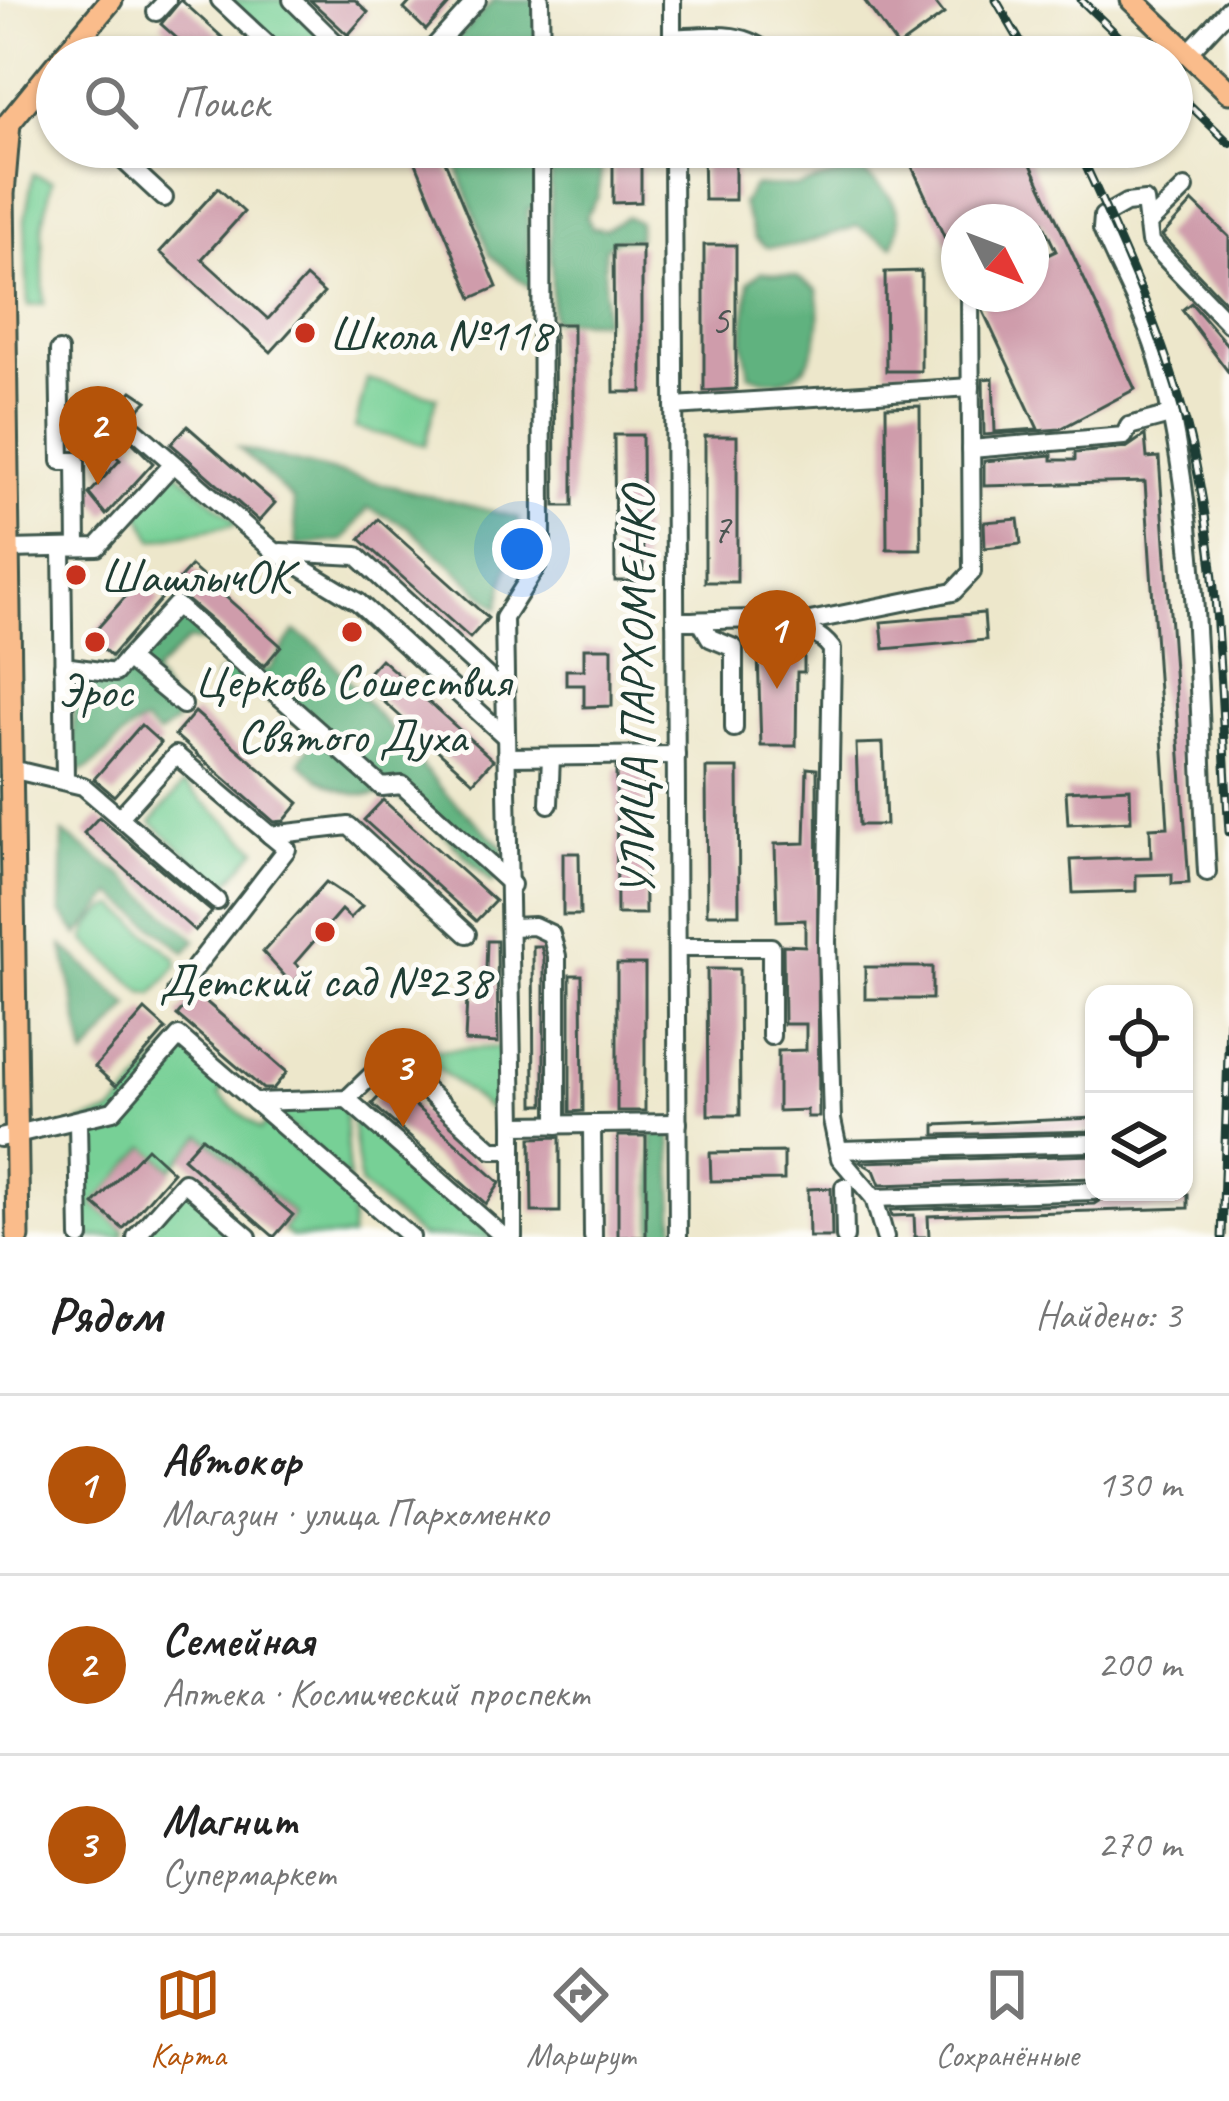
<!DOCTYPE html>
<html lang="ru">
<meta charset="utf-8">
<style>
:root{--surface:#fff;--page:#f2f2f2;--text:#222;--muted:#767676;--line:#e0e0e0;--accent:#b45309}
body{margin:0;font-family:Caveat,sans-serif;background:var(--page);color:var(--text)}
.controls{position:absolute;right:36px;bottom:36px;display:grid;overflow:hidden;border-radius:24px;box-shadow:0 3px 9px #0004}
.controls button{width:108px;height:108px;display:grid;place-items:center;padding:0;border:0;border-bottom:3px solid var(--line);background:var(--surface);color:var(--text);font:60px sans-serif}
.compass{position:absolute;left:941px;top:204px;width:108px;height:108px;border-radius:50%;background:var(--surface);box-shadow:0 3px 9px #0004;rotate:132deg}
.you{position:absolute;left:522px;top:549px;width:42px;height:42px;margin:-30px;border:9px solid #fff;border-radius:50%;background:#1a73e8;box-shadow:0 0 0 18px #1a73e833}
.badge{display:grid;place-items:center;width:78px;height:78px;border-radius:50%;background:var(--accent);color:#fff;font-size:39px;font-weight:700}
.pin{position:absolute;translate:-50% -99px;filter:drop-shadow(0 3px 6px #0008)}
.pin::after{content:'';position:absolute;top:63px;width:42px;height:36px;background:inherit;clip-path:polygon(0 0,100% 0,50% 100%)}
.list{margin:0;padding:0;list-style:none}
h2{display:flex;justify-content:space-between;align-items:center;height:156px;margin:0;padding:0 48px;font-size:51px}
h2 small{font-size:39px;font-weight:400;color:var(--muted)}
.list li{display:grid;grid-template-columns:78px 1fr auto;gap:36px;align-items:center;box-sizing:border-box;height:180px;padding:0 48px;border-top:3px solid var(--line)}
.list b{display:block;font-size:45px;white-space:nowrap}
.list p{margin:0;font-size:39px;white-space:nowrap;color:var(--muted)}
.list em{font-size:39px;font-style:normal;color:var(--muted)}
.icon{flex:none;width:66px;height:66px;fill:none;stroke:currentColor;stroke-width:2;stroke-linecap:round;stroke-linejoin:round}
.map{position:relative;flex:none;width:1229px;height:1237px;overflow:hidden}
.search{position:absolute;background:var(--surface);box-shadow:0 3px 9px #0004;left:36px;right:36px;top:36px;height:132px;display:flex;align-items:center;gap:30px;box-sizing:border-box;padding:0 42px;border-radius:66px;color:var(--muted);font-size:45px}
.sheet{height:696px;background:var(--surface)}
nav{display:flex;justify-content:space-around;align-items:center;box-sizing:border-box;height:168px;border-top:3px solid var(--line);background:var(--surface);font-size:33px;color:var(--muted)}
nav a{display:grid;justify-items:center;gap:6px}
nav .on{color:var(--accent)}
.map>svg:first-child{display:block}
.green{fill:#77d096;stroke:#4b8665;stroke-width:3}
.forest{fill:#61b27f;stroke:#40785a;stroke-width:3}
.building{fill:#cf9cab}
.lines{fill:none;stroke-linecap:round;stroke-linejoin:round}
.minor-casing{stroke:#3e564b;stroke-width:22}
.major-casing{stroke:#3e564b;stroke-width:27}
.minor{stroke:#fff;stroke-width:16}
.major{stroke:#fabc8b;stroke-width:21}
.rail-casing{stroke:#1f3d34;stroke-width:9}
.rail{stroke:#fdfcf7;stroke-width:4.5;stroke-dasharray:14;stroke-linecap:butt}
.poi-dot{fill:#c8321e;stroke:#fdfcf7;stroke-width:4.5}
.labels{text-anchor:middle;stroke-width:10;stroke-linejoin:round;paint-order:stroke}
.number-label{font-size:42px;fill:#4b5552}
.poi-label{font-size:48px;fill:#1f3d34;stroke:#fdfcf7}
.street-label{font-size:48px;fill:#1f3d34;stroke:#fdfcf7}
</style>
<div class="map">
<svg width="1229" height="1237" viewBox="0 0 1229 1237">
<rect width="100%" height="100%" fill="#fdfcf7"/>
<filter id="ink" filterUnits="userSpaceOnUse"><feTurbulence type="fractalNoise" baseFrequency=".00833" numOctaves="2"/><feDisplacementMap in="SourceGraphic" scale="24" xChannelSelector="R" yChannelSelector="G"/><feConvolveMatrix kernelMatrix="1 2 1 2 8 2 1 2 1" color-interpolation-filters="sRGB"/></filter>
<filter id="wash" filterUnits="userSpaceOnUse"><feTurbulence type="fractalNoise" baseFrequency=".004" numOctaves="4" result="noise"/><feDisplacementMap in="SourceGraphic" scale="48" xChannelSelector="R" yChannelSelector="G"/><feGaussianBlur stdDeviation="2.7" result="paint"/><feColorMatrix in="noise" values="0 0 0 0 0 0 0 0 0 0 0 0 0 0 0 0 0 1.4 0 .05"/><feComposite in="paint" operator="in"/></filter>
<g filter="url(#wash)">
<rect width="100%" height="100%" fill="#ede7cb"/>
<g class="green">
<polygon points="226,0 284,0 339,52 334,57 288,57"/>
<polygon points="33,174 52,181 42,228 44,304 28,306 25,220"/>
<polygon points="367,379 437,397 425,445 355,428"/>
<polygon points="173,468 239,524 153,540 136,507"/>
<polygon points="184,784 257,849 224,887 151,822"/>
<path d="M 116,906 L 177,959 L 176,968 L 153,994 L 143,992 L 85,941 C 85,928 103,907 116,906 Z"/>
<polygon points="179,1038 229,1081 219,1095 260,1130 271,1118 291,1135 287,1142 304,1156 309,1151 354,1190 351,1237 292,1237 283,1231 294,1214 202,1135 172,1169 146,1147 94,1204 124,1230 123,1237 81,1237 80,1122 112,1113"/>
<polygon points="503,1047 504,1111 489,1109 430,1062 428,1051"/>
<polygon points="331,1091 344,1100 349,1180 266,1104 294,1106"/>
<polygon points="350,1105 495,1237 421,1237 360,1184"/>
<polygon points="184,1183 246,1237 139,1237"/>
</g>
<g class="forest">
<polygon points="494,0 537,0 538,57 440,57"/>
<polygon points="450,147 539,147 539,207 528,209 529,266 540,266 536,293 489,254"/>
<polygon points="550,147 604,147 598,197 586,216 592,228 605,229 626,217 639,222 638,239 618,239 605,248 604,321 552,320"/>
<path d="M 858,169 C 887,189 909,208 893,246 L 857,226 L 795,246 L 766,247 L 755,238 L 742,204 L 754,186 L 798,186 Z"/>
<path d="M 761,272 L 797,277 L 817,290 C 826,337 810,401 749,374 L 743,341 L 749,282 Z"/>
<polygon points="239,448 519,518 498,608 407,526 368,508 344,540 297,546 293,500"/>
<path d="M 186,608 L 222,643 L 188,640 L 153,674 L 176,709 L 175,723 L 158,735 L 145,723 C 117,732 107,763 79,772 L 71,765 L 75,680 L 110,668 Z"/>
<path d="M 295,631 L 320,648 L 447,795 L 503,847 L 506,868 L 492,883 L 421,811 L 388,792 C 357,803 322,785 300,762 L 311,742 L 312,713 L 215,685 L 217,675 L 228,669 L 269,670 Z"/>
<polygon points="63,833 126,878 196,940 185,952 113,894 78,935 61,912"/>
<polygon points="63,946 130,1006 85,1057"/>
<polygon points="671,1127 675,1237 653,1237 652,1129"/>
</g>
<g id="blocks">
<g class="building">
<polygon points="181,0 244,57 198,57 161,24"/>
<polygon points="310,0 355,0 368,12 348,35"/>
<polygon points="412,0 453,0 426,30 404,9"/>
<polygon points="864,0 933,0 944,14 898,47"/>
<polygon points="421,147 439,147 497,287 472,298 411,151"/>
<polygon points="613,147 641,147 641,202 613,203"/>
<polygon points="703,147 735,147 735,200 704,200"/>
<polygon points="903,147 1023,147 1135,389 1060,429 984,435 983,379 993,378 995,432 1038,429 983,311 983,294 1031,294 1031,263 1056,251 1042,222 959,222 959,269"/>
<polygon points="218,188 244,212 202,259 268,319 306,277 324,293 271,352 160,252"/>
<polygon points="1193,202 1229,237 1229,306 1162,236"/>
<polygon points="704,245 736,245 736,389 704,391"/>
<polygon points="613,246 642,246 642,392 614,392"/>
<polygon points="921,271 921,371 886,371 885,272"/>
<polygon points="1191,303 1229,347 1229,373 1182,310"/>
<polygon points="554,324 573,324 573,506 555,506"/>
<polygon points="132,391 147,401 125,423 123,433 153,463 106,515 89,494 120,460 92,434"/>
<polygon points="920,406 921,549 887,549 886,407"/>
<polygon points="187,426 275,503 259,521 171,444"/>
<polygon points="614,435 642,435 643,581 615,581"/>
<polygon points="1145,435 1147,458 1159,457 1189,883 1172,884 1172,874 1136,875 1136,891 1073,893 1071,860 1151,857 1150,828 1168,827 1145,482 984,486 984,461 1052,455 1052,460 1075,460 1075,453 1126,448"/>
<rect x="705" y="436" width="32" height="146"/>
<polygon points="378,519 488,618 470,638 360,539"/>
<polygon points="1018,519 1021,544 985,548 984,522"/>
<polygon points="191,566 281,646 264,666 172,587"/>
<polygon points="140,580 161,599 111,656 90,637"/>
<polygon points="984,613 986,640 884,649 881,622"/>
<polygon points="749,636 785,636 804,643 804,672 797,672 796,746 761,746 758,654 749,654"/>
<polygon points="584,648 612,648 612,706 584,707 584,685 566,685 566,670 584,670"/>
<polygon points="381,659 493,760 473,782 361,681"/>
<polygon points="195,712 299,803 284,821 274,822 175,735"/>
<polygon points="141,725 161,743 114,796 94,779"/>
<polygon points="883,743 886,825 859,825 856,744"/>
<polygon points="616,768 644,768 645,914 617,914"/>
<polygon points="706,768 738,768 739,914 707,914"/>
<polygon points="807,768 817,769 819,1117 807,1117 807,1110 778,1111 778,1051 806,1050 806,1024 784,1024 783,945 805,946 805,920 777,921 775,844 805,843"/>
<polygon points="1130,788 1131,821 1068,824 1066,791"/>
<polygon points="383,800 495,901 476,921 364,820"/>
<polygon points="99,817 212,912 195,931 84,833"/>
<polygon points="563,853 579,853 580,915 563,915"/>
<polygon points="326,882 362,906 350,918 341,910 295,963 304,971 292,984 263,952"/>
<polygon points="487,941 497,941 498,1043 465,1041 467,998 485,998"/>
<polygon points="533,946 541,946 544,958 544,1105 534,1105"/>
<rect x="617" y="964" width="28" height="147"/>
<rect x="865" y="967" width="67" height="32"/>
<polygon points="707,969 739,969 740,1115 708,1115"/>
<polygon points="570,975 582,975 583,1111 570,1112"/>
<polygon points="196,993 287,1072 273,1089 263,1089 177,1015"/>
<polygon points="145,1010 166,1029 116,1086 95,1067"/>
<polygon points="391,1084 500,1183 486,1204 372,1104"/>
<polygon points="1094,1118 1094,1131 935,1135 935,1125"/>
<rect x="618" y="1136" width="28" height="101"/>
<polygon points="202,1137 293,1215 274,1237 183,1158"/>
<polygon points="560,1137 560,1212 532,1212 531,1138"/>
<polygon points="147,1148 173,1172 123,1229 94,1204"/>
<polygon points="784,1152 784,1180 711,1181 710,1153"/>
<polygon points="1094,1155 1094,1178 880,1185 874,1170 860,1162"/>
<polygon points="831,1188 832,1237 809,1237 808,1189"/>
<polygon points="1188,1194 1188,1208 928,1216 929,1237 915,1237 914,1215 892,1216 891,1210 1094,1204 1105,1197"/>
</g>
</g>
</g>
<g filter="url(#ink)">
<use href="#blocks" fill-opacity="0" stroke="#3e564b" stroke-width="3"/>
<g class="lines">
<defs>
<g id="minor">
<polyline points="220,0 281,57"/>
<polyline points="292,0 350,57"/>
<polyline points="540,0 541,57"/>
<polyline points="672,0 672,57"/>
<polyline points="156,12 167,0"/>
<path d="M 672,38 C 709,36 745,29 772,57"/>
<polyline points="1188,53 1229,9"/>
<polyline points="425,57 477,0"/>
<polyline points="109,147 164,198"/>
<polyline points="673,147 678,1237"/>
<polyline points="1148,224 1185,188"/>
<polyline points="59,351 61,461 76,461 77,547"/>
<polyline points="674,406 971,387"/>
<polyline points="135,430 274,551 358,602 506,737"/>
<polyline points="971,449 1124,436 1129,426 1170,415"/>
<polyline points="62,548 65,780"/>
<polyline points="8,549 97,547 173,464"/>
<polyline points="281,552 357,556 504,692"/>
<path d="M 675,621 C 724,622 800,607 832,649 L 827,942 L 832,1120 L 840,1158 L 874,1198 L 885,1237"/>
<polyline points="700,621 710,638 734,648 734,728"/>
<polyline points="800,623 953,592 972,572 970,294"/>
<polyline points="127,659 176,605 382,787 402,785 512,885"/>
<polyline points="63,666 115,673 127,659 183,705"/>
<polyline points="507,757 676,755"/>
<polyline points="11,769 83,786 217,901"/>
<polyline points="549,804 551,757"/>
<polyline points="120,817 176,755 270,835 349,826 467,934"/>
<path d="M 1207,872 C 1197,705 1202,528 1160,366 C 1148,320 1121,273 1102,229 L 1103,216 L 1126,203 L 1145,201 L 1150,242 L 1229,324"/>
<polyline points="512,927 534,926 551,934 557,956 557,1125"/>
<polyline points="677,947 771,947 771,1036"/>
<polyline points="176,992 287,849 270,835"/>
<polyline points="347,1099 504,1237"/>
<polyline points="255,1102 347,1099 377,1070 405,1071 492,1150 513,1150"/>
<polyline points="78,1121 80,1237"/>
<polyline points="592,1124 593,1237"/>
<polyline points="513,1125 504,618 537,566 542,543 541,147"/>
<polyline points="0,1138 113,1111 179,1036 411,1237"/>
<polyline points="839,1150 1090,1143"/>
<polyline points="844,1187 845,1237"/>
<polyline points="874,1198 1094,1191"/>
<polyline points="136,1237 184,1182 248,1237"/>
<polyline points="513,1237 513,1125 678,1123"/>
</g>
<g id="major">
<polyline points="1132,0 1229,92"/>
<polyline points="63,57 111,0"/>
<polyline points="18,1237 3,194 9,123 57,64"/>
</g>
</defs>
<use href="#minor" class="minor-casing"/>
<use href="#major" class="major-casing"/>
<use href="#minor" class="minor"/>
<use href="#major" class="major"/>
<defs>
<g id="rail">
<polyline points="996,0 1029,57"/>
<polyline points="1081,0 1140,57"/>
<polyline points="1172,88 1229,143"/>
<path d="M 1077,147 C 1121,242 1165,336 1190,438 C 1221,565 1220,702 1229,832"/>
<polyline points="1222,1237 1229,1021"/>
</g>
</defs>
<use href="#rail" class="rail-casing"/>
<use href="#rail" class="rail"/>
</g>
</g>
<g class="poi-dot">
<circle cx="305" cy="333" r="12"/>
<circle cx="76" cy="575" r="12"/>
<circle cx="352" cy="632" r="12"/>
<circle cx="95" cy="642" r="12"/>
<circle cx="325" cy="932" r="12"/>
</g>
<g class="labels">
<g class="number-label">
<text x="720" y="334">5</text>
<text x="721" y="542">7</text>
</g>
<g class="poi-label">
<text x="329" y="350" text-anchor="start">Школа №118</text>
<text x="100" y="592" text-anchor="start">ШашлычОК</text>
<text x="352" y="697">Церковь Сошествия<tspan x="352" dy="55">Святого Духа</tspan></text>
<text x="95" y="707">Эрос</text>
<text x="325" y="997">Детский сад №238</text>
</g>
<g class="street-label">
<text transform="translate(636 692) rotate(-90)" y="17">УЛИЦА ПАРХОМЕНКО</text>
</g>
</g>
</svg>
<div class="controls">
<button><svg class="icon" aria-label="locate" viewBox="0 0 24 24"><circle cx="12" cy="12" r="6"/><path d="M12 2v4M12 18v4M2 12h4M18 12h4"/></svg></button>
<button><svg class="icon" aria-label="layers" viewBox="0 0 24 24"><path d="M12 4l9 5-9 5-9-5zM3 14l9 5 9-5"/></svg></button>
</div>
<svg class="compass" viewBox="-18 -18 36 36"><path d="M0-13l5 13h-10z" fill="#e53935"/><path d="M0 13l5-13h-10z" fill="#767676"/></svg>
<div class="you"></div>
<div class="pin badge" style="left:777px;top:689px">1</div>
<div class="pin badge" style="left:98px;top:485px">2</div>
<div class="pin badge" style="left:403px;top:1127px">3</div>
<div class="search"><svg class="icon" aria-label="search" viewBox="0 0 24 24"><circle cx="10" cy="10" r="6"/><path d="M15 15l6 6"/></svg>Поиск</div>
</div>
<section class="sheet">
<h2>Рядом<small>Найдено: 3</small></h2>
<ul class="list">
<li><span class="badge">1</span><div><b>Автокор</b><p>Магазин · улица Пархоменко</p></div><em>130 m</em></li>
<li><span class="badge">2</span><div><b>Семейная</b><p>Аптека · Космический проспект</p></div><em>200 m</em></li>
<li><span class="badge">3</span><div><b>Магнит</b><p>Супермаркет</p></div><em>270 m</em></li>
</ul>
</section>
<nav>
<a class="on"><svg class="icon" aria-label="map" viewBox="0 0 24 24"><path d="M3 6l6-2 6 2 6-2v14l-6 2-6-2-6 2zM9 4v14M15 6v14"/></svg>Карта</a>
<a><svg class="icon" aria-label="directions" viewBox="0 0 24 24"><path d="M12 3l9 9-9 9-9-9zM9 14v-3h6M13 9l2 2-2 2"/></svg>Маршрут</a>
<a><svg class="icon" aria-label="saved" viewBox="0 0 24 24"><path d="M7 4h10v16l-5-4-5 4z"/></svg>Сохранённые</a>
</nav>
